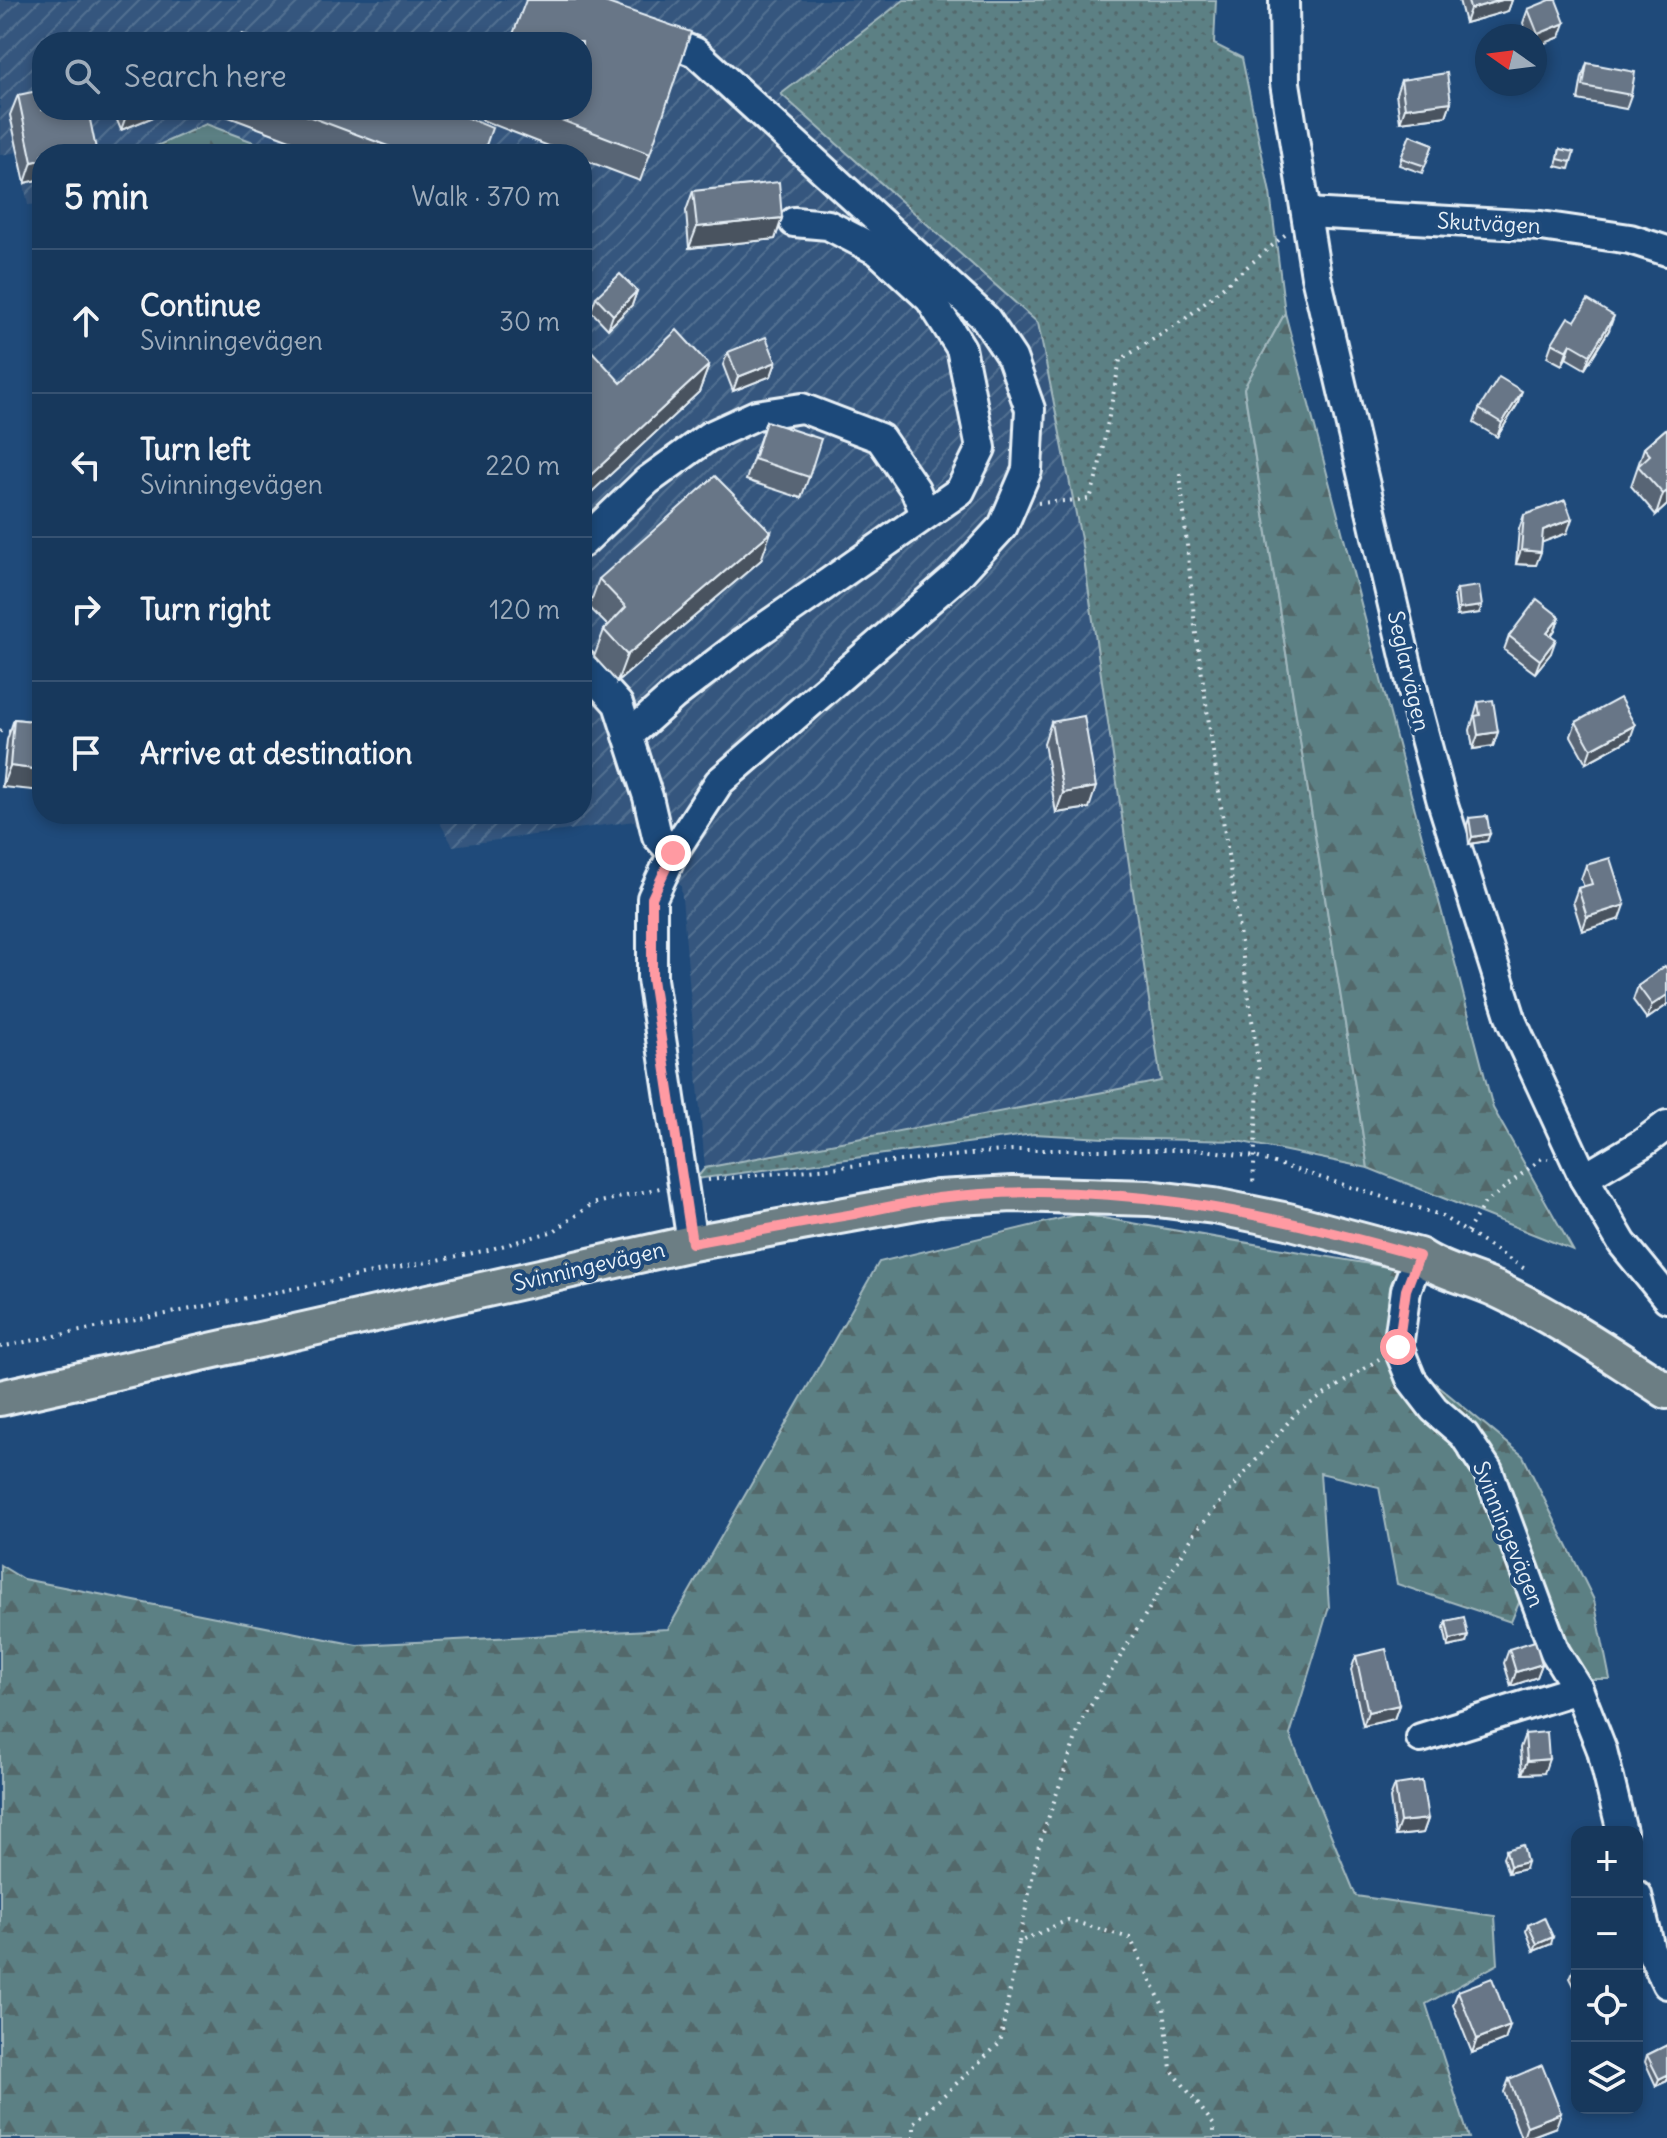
<!DOCTYPE html>
<meta charset="utf-8">
<style>
:root{--surface:#17385c;--page:#244365;--text:#f1f3f6;--muted:#9eacbb;--line:#365272}
body{margin:0;font-family:Delius,sans-serif;background:var(--page);color:var(--text)}
.controls{position:absolute;right:24px;bottom:24px;display:grid;overflow:hidden;border-radius:16px;box-shadow:0 4px 12px #0003}
.controls button{width:72px;height:72px;display:grid;place-items:center;padding:0;border:0;border-bottom:2px solid var(--line);background:var(--surface);color:var(--text);font:40px sans-serif}
.compass{position:absolute;left:1475px;top:24px;width:72px;height:72px;border-radius:50%;background:var(--surface);box-shadow:0 4px 12px #0003;rotate:284deg}
.stop{position:absolute;width:24px;height:24px;margin:-18px;border:6px solid #ff9aa2;border-radius:50%;background:#fff}
.stop.end{background:#ff9aa2;border-color:#fff;box-shadow:0 2px 8px #0008}
.list{margin:0;padding:0;list-style:none}
h2{display:flex;justify-content:space-between;align-items:center;height:104px;margin:0;padding:0 32px;font-size:34px}
h2 small{font-size:26px;font-weight:400;color:var(--muted)}
.list li{display:grid;grid-template-columns:52px 1fr auto;gap:24px;align-items:center;box-sizing:border-box;height:144px;padding:0 32px;border-top:2px solid var(--line)}
.list b{display:block;font-size:30px;white-space:nowrap}
.list p{margin:0;font-size:26px;white-space:nowrap;color:var(--muted)}
.list em{font-size:26px;font-style:normal;color:var(--muted)}
.icon{flex:none;width:44px;height:44px;fill:none;stroke:currentColor;stroke-width:2;stroke-linecap:round;stroke-linejoin:round}
.map{position:relative;flex:none;width:1667px;height:2138px;overflow:hidden}
.search{position:absolute;background:var(--surface);box-shadow:0 4px 12px #0003;left:32px;top:32px;width:560px;height:88px;display:flex;align-items:center;gap:20px;box-sizing:border-box;padding:0 28px;border-radius:32px;color:var(--muted);font-size:30px}
.panel{position:absolute;background:var(--surface);box-shadow:0 4px 12px #0003;left:32px;top:144px;width:560px;height:680px;border-radius:32px}
.map>svg:first-child{display:block}
.industrial{fill:url(#industrial-furrows);fill-rule:evenodd}
.grass{fill:url(#grass-dots);stroke:#a2b8be;stroke-width:2}
.forest{fill:url(#forest-firs);stroke:#a2b8be;stroke-width:2}
.lines{fill:none;stroke-linecap:round;stroke-linejoin:round}
.minor-casing{stroke:#e8f1f8;stroke-width:34}
.major-casing{stroke:#e8f1f8;stroke-width:40}
.path{stroke:#e8f1f8;stroke-width:4;stroke-dasharray:2 6;stroke-linecap:butt}
.minor{stroke:#1f4a7a;stroke-width:28}
.major{stroke:#6c7e84;stroke-width:34}
.wall{fill:#596574;stroke:#e8f1f8;stroke-width:2}
.shaded-wall{fill:#48535e;stroke:#e8f1f8;stroke-width:2}
.building{fill:#677687;stroke:#e8f1f8;stroke-width:2}
.route{stroke:#ff9aa2;stroke-width:10}
.labels{text-anchor:middle;stroke-width:8;stroke-linejoin:round;paint-order:stroke}
.street-label{font-size:22px;fill:#e8f1f8;stroke:#1f4a7a}
</style>
<div class="map">
<svg width="1667" height="2138" viewBox="0 0 1667 2138">
<defs>
<pattern id="industrial-furrows" width="10" height="10" patternUnits="userSpaceOnUse" patternTransform="scale(2)"><rect width="10" height="10" fill="#35577e"/><path d="M-1 1l2-2M0 10L10 0M9 11l2-2" fill="none" stroke="#527091"/></pattern>
<pattern id="grass-dots" width="8" height="8" patternUnits="userSpaceOnUse" patternTransform="scale(2)"><rect width="8" height="8" fill="#5c8084"/><path d="M2 2h.1M6 6h.1" fill="none" stroke="#52676a" stroke-width="1.8" stroke-linecap="round"/></pattern>
<pattern id="forest-firs" width="22" height="20" patternUnits="userSpaceOnUse" patternTransform="scale(2)"><rect width="22" height="20" fill="#5c8084"/><path d="M5 1l3.5 6h-7zM16 11l3.5 6h-7z" fill="#52676a"/></pattern>
</defs>
<rect width="100%" height="100%" fill="#1f4a7a"/>
<filter id="ink" filterUnits="userSpaceOnUse"><feTurbulence type="fractalNoise" baseFrequency=".0125" numOctaves="2"/><feDisplacementMap in="SourceGraphic" scale="16" xChannelSelector="R" yChannelSelector="G"/><feConvolveMatrix kernelMatrix="1 2 1 2 8 2 1 2 1" color-interpolation-filters="sRGB"/></filter>
<g filter="url(#ink)">
<path class="industrial" d="M 0,0 L 904,0 L 781,94 L 1038,323 L 1081,539 L 1161,1081 L 705,1168 L 681,886 L 634,821 L 453,846 L 435,814 L 582,814 L 582,154 L 285,154 L 206,124 L 144,151 L 143,154 L 42,154 L 42,204 L 28,205 L 18,152 L 0,155 ZM 42,42 L 582,42 L 582,110 L 42,110 Z"/>
<polygon class="grass" points="904,0 1216,0 1214,44 1242,58 1270,193 1285,313 1244,389 1368,1168 1238,1141 1104,1138 1034,1134 696,1179 705,1168 1161,1081 1081,539 1038,323 781,94"/>
<g class="forest">
<polygon points="206,124 285,154 143,154 143,152"/>
<polygon points="1285,313 1493,1108 1573,1250 1368,1168 1244,388"/>
<polygon points="1080,1214 1405,1270 1408,1361 1523,1456 1594,1600 1610,1679 1583,1679 1536,1562 1511,1622 1397,1584 1379,1487 1320,1473 1329,1607 1290,1735 1356,1896 1495,1916 1498,1964 1426,2004 1469,2138 0,2138 0,1565 23,1579 357,1645 668,1629 879,1262"/>
</g>
<g class="lines">
<defs>
<g id="minor">
<polyline points="1284,0 1285,83 1316,276 1418,712 1441,798 1512,1022 1584,1178 1622,1243 1667,1298"/>
<polyline points="650,35 695,52 986,319 1012,358 1030,409 1027,470 1003,526 958,575 719,782 673,853 652,898 652,979 692,1243"/>
<polyline points="1308,213 1541,226 1630,239 1667,251"/>
<polyline points="582,543 647,481 708,437 756,415 802,408 880,438 915,489 925,514"/>
<polyline points="582,664 618,704 648,797 657,836 673,853"/>
<polyline points="628,736 673,696 741,644 960,491 981,448 961,348 930,299 878,251 828,225 794,222"/>
<polyline points="1584,1178 1643,1143 1667,1125"/>
<polyline points="1419,1256 1406,1290 1398,1347 1411,1379 1434,1409 1464,1435 1488,1471 1555,1652 1578,1689 1602,1750 1622,1832"/>
<polyline points="1421,1738 1578,1689"/>
<polyline points="1637,1895 1650,1949 1667,1984"/>
</g>
<path id="major" d="M 0,1398 L 692,1243 L 938,1198 L 1013,1194 L 1149,1198 L 1214,1206 L 1288,1221 L 1419,1256 C 1442,1272 1472,1278 1498,1290 C 1557,1318 1612,1355 1667,1391"/>
</defs>
<use href="#minor" class="minor-casing"/>
<use href="#major" class="major-casing"/>
<g class="path">
<polyline points="1180,473 1195,627 1259,1068 1253,1185"/>
<polyline points="1038,503 1090,499 1098,472 1120,360 1185,319 1286,234"/>
<polyline points="0,731 14,732"/>
<polyline points="708,1180 1012,1150 1204,1150 1255,1157 1440,1215 1528,1271"/>
<polyline points="1467,1232 1484,1204 1542,1158 1548,1159"/>
<polyline points="0,1347 488,1250 554,1231 592,1204 660,1188"/>
<polyline points="1019,1942 1039,1845 1082,1720 1196,1531 1296,1413 1379,1359"/>
<polyline points="914,2138 914,2123 1000,2043 1019,1942 1068,1920 1130,1938 1164,2008 1171,2069 1214,2125 1214,2138"/>
</g>
<use href="#minor" class="minor"/>
<use href="#major" class="major"/>
</g>
<g class="wall">
<polygon points="1459,0 1512,0 1508,11 1465,23"/>
<polygon points="1528,9 1560,37 1535,47 1535,36 1528,36 1523,23"/>
<polygon points="1587,63 1631,95 1626,109 1578,100 1582,77"/>
<polygon points="1401,80 1451,102 1446,116 1400,122 1396,94"/>
<polygon points="18,95 88,110 25,183 10,115"/>
<polygon points="113,110 167,110 166,112 121,130"/>
<polygon points="214,110 449,110 483,154 327,154 213,111"/>
<polygon points="486,110 582,110 650,154 640,181 582,159 582,154 569,154 482,120"/>
<polygon points="1410,135 1433,144 1422,173 1399,165"/>
<polygon points="1560,149 1571,162 1569,169 1556,166"/>
<polygon points="693,191 782,218 775,239 689,248 686,211"/>
<polygon points="637,291 632,305 608,329 591,311 596,297"/>
<polygon points="1575,321 1609,330 1585,369 1566,358 1562,365 1547,357 1552,343"/>
<polygon points="582,352 621,383 709,365 699,392 582,501"/>
<polygon points="728,352 776,362 771,376 733,391 723,365"/>
<polygon points="1517,405 1497,437 1474,423 1479,409"/>
<polygon points="766,421 809,477 801,498 746,480"/>
<polygon points="1667,428 1667,505 1656,515 1631,486 1644,448"/>
<polygon points="1524,515 1567,533 1542,542 1536,565 1516,564 1519,529"/>
<polygon points="761,560 617,682 594,657 604,630 608,626 589,607 599,579"/>
<polygon points="1457,589 1479,613 1457,616 1454,596"/>
<polygon points="1555,630 1551,636 1551,653 1535,673 1504,650 1509,636"/>
<polygon points="1478,702 1498,732 1493,746 1473,749 1470,730"/>
<polygon points="14,719 42,722 2,787 7,740"/>
<polygon points="1051,722 1089,808 1056,813 1044,743"/>
<polygon points="1576,722 1630,739 1586,763 1571,736"/>
<polygon points="1469,818 1487,841 1469,844 1467,825"/>
<polygon points="1586,865 1620,919 1582,931 1573,902 1578,888 1584,887 1581,879"/>
<polygon points="1667,969 1667,1005 1647,1019 1633,1000 1638,986"/>
<polygon points="1446,1621 1466,1643 1448,1647 1444,1628"/>
<polygon points="1509,1649 1542,1664 1537,1677 1511,1686 1504,1663"/>
<polygon points="1356,1656 1399,1705 1394,1719 1363,1726 1351,1670"/>
<polygon points="1525,1734 1544,1773 1522,1774 1520,1748"/>
<polygon points="1395,1785 1428,1819 1423,1833 1395,1836 1390,1798"/>
<polygon points="1506,1850 1525,1869 1508,1873 1503,1857"/>
<polygon points="1528,1925 1551,1944 1534,1951 1526,1931"/>
<polygon points="1577,1969 1577,1992 1570,1978 1573,1971"/>
<polygon points="1458,1991 1510,2026 1505,2040 1472,2053 1453,2005"/>
<polygon points="1667,2045 1667,2081 1656,2086 1645,2062 1647,2055"/>
<polygon points="1509,2079 1556,2127 1527,2138 1521,2138 1504,2092"/>
</g>
<g class="shaded-wall">
<polygon points="1502,0 1512,0 1508,11 1465,23 1470,9"/>
<polygon points="1565,23 1560,37 1535,47 1535,42 1538,34"/>
<polygon points="1451,102 1446,116 1400,122 1405,108"/>
<polygon points="142,110 167,110 166,112 121,130 126,116"/>
<polygon points="96,149 94,154 71,154"/>
<polygon points="42,160 42,179 25,183 32,162"/>
<polygon points="782,218 775,239 689,248 697,227"/>
<polygon points="637,291 632,305 608,329 613,315"/>
<polygon points="1614,316 1609,330 1585,369 1590,355"/>
<polygon points="1571,344 1566,358 1562,365 1567,351"/>
<polygon points="776,362 771,376 733,391 738,377"/>
<polygon points="709,365 699,392 582,501 582,483"/>
<polygon points="1522,391 1517,405 1497,437 1502,423"/>
<polygon points="1667,491 1667,505 1656,515 1663,494"/>
<polygon points="1572,519 1567,533 1538,544 1543,530"/>
<polygon points="771,532 761,560 617,682 627,655"/>
<polygon points="1521,550 1541,552 1536,565 1516,564"/>
<polygon points="1482,606 1479,613 1457,616 1459,609"/>
<polygon points="1560,617 1555,630 1542,647 1547,633"/>
<polygon points="1556,639 1551,653 1535,673 1540,660"/>
<polygon points="1635,725 1630,739 1586,763 1591,749"/>
<polygon points="1498,732 1493,746 1473,749 1478,735"/>
<polygon points="10,766 42,770 42,791 2,787"/>
<polygon points="1096,787 1089,808 1056,813 1063,793"/>
<polygon points="1490,834 1487,841 1469,844 1472,837"/>
<polygon points="1625,905 1620,919 1582,931 1587,917"/>
<polygon points="1667,995 1667,1005 1647,1019 1652,1005"/>
<polygon points="1468,1636 1466,1643 1448,1647 1450,1640"/>
<polygon points="1542,1664 1537,1677 1511,1686 1516,1672"/>
<polygon points="1399,1705 1394,1719 1363,1726 1368,1712"/>
<polygon points="1549,1759 1544,1773 1522,1774 1527,1761"/>
<polygon points="1428,1819 1423,1833 1395,1836 1400,1822"/>
<polygon points="1527,1862 1525,1869 1508,1873 1510,1866"/>
<polygon points="1553,1937 1551,1944 1534,1951 1537,1944"/>
<polygon points="1510,2026 1505,2040 1472,2053 1477,2039"/>
<polygon points="1667,2075 1667,2081 1656,2086 1659,2079"/>
<polygon points="1561,2113 1556,2127 1527,2138 1523,2138 1527,2126"/>
</g>
<g class="building">
<polygon points="526,0 599,0 691,32 650,154 535,110 582,110 582,42 510,42"/>
<polygon points="1468,0 1502,0 1470,9"/>
<polygon points="1550,0 1556,0 1565,23 1538,34 1528,9"/>
<polygon points="242,34 263,42 239,42"/>
<polygon points="1587,63 1635,72 1631,95 1583,86"/>
<polygon points="1447,73 1451,102 1405,108 1401,80"/>
<polygon points="42,90 42,110 88,110 96,149 71,154 42,154 42,160 32,162 18,95"/>
<polygon points="124,110 142,110 126,116"/>
<polygon points="292,110 449,110 492,128 483,154 409,154"/>
<polygon points="1410,135 1433,144 1425,166 1401,158"/>
<polygon points="1560,149 1574,152 1571,162 1558,159"/>
<polygon points="779,182 782,218 697,227 693,191"/>
<polygon points="620,274 637,291 613,315 596,297"/>
<polygon points="1588,300 1614,316 1590,355 1571,344 1567,351 1552,343 1568,317 1575,321"/>
<polygon points="677,330 709,365 582,483 582,405 588,400 582,394 582,352 588,347 621,383"/>
<polygon points="766,337 776,362 738,377 728,352"/>
<polygon points="1499,377 1522,391 1502,423 1479,409"/>
<polygon points="766,421 821,439 809,477 754,459"/>
<polygon points="1667,428 1667,491 1663,494 1638,466 1650,455 1644,448"/>
<polygon points="715,476 771,532 627,655 604,630 626,607 599,579"/>
<polygon points="1565,500 1572,519 1543,530 1541,552 1521,550 1524,515"/>
<polygon points="1479,586 1482,606 1459,609 1457,589"/>
<polygon points="1537,599 1560,617 1547,633 1556,639 1540,660 1509,636"/>
<polygon points="1620,698 1635,725 1591,749 1576,722"/>
<polygon points="1493,700 1498,732 1478,735 1475,716 1480,715 1478,702"/>
<polygon points="1084,716 1096,787 1063,793 1051,722"/>
<polygon points="14,719 42,722 42,770 10,766"/>
<polygon points="1487,816 1490,834 1472,837 1469,818"/>
<polygon points="1610,858 1625,905 1587,917 1578,888 1592,884 1586,865"/>
<polygon points="1665,966 1667,969 1667,995 1652,1005 1638,986"/>
<polygon points="1464,1617 1468,1636 1450,1640 1446,1621"/>
<polygon points="1535,1641 1542,1664 1516,1672 1509,1649"/>
<polygon points="1386,1649 1399,1705 1368,1712 1356,1656"/>
<polygon points="1547,1732 1549,1759 1527,1761 1525,1734"/>
<polygon points="1422,1781 1428,1819 1400,1822 1395,1785"/>
<polygon points="1523,1845 1527,1862 1510,1866 1506,1850"/>
<polygon points="1544,1917 1553,1937 1537,1944 1528,1925"/>
<polygon points="1577,1969 1577,1980 1573,1971"/>
<polygon points="1492,1978 1510,2026 1477,2039 1458,1991"/>
<polygon points="1667,2045 1667,2075 1659,2079 1647,2055"/>
<polygon points="1542,2065 1561,2113 1527,2126 1509,2079"/>
</g>
</g>
<g class="lines" filter="url(#ink)">
<path class="route" d="M 673,853 L 652,898 L 652,979 L 692,1243 C 746,1233 800,1223 854,1214 C 882,1208 910,1202 938,1198 C 1101,1178 1263,1211 1419,1256 L 1406,1290 L 1398,1347"/>
</g>
<g class="labels">
<g class="street-label">
<text transform="translate(1489 223) rotate(3)" y="8">Skutvägen</text>
<text transform="translate(1409 671) rotate(77)" y="8">Seglarvägen</text>
<text transform="translate(589 1266) rotate(-13)" y="8">Svinningevägen</text>
<text transform="translate(1509 1534) rotate(68)" y="8">Svinningevägen</text>
</g>
</g>
</svg>
<div class="controls">
<button>+</button>
<button>−</button>
<button><svg class="icon" aria-label="locate" viewBox="0 0 24 24"><circle cx="12" cy="12" r="6"/><path d="M12 2v4M12 18v4M2 12h4M18 12h4"/></svg></button>
<button><svg class="icon" aria-label="layers" viewBox="0 0 24 24"><path d="M12 4l9 5-9 5-9-5zM3 14l9 5 9-5"/></svg></button>
</div>
<svg class="compass" viewBox="-18 -18 36 36"><path d="M0-13l5 13h-10z" fill="#e53935"/><path d="M0 13l5-13h-10z" fill="#9eacbb"/></svg>
<div class="stop" style="left:1398px;top:1347px"></div>
<div class="stop end" style="left:673px;top:853px"></div>
<div class="search"><svg class="icon" aria-label="search" viewBox="0 0 24 24"><circle cx="10" cy="10" r="6"/><path d="M15 15l6 6"/></svg>Search here</div>
<section class="panel">
<h2>5 min<small>Walk · 370 m</small></h2>
<ul class="list">
<li><svg class="icon" aria-label="ahead" viewBox="0 0 24 24"><path d="M12 20V5M6 11l6-6 6 6"/></svg><div><b>Continue</b><p>Svinningevägen</p></div><em>30 m</em></li>
<li><svg class="icon" aria-label="left" viewBox="0 0 24 24"><path d="M17 20v-9H6M10 6l-5 5 5 5"/></svg><div><b>Turn left</b><p>Svinningevägen</p></div><em>220 m</em></li>
<li><svg class="icon" aria-label="right" viewBox="0 0 24 24"><path d="M7 20v-9h11M14 6l5 5-5 5"/></svg><div><b>Turn right</b></div><em>120 m</em></li>
<li><svg class="icon" aria-label="arrive" viewBox="0 0 24 24"><path d="M6 21V4h12l-3 4 3 4H6"/></svg><div><b>Arrive at destination</b></div></li>
</ul>
</section>
</div>
